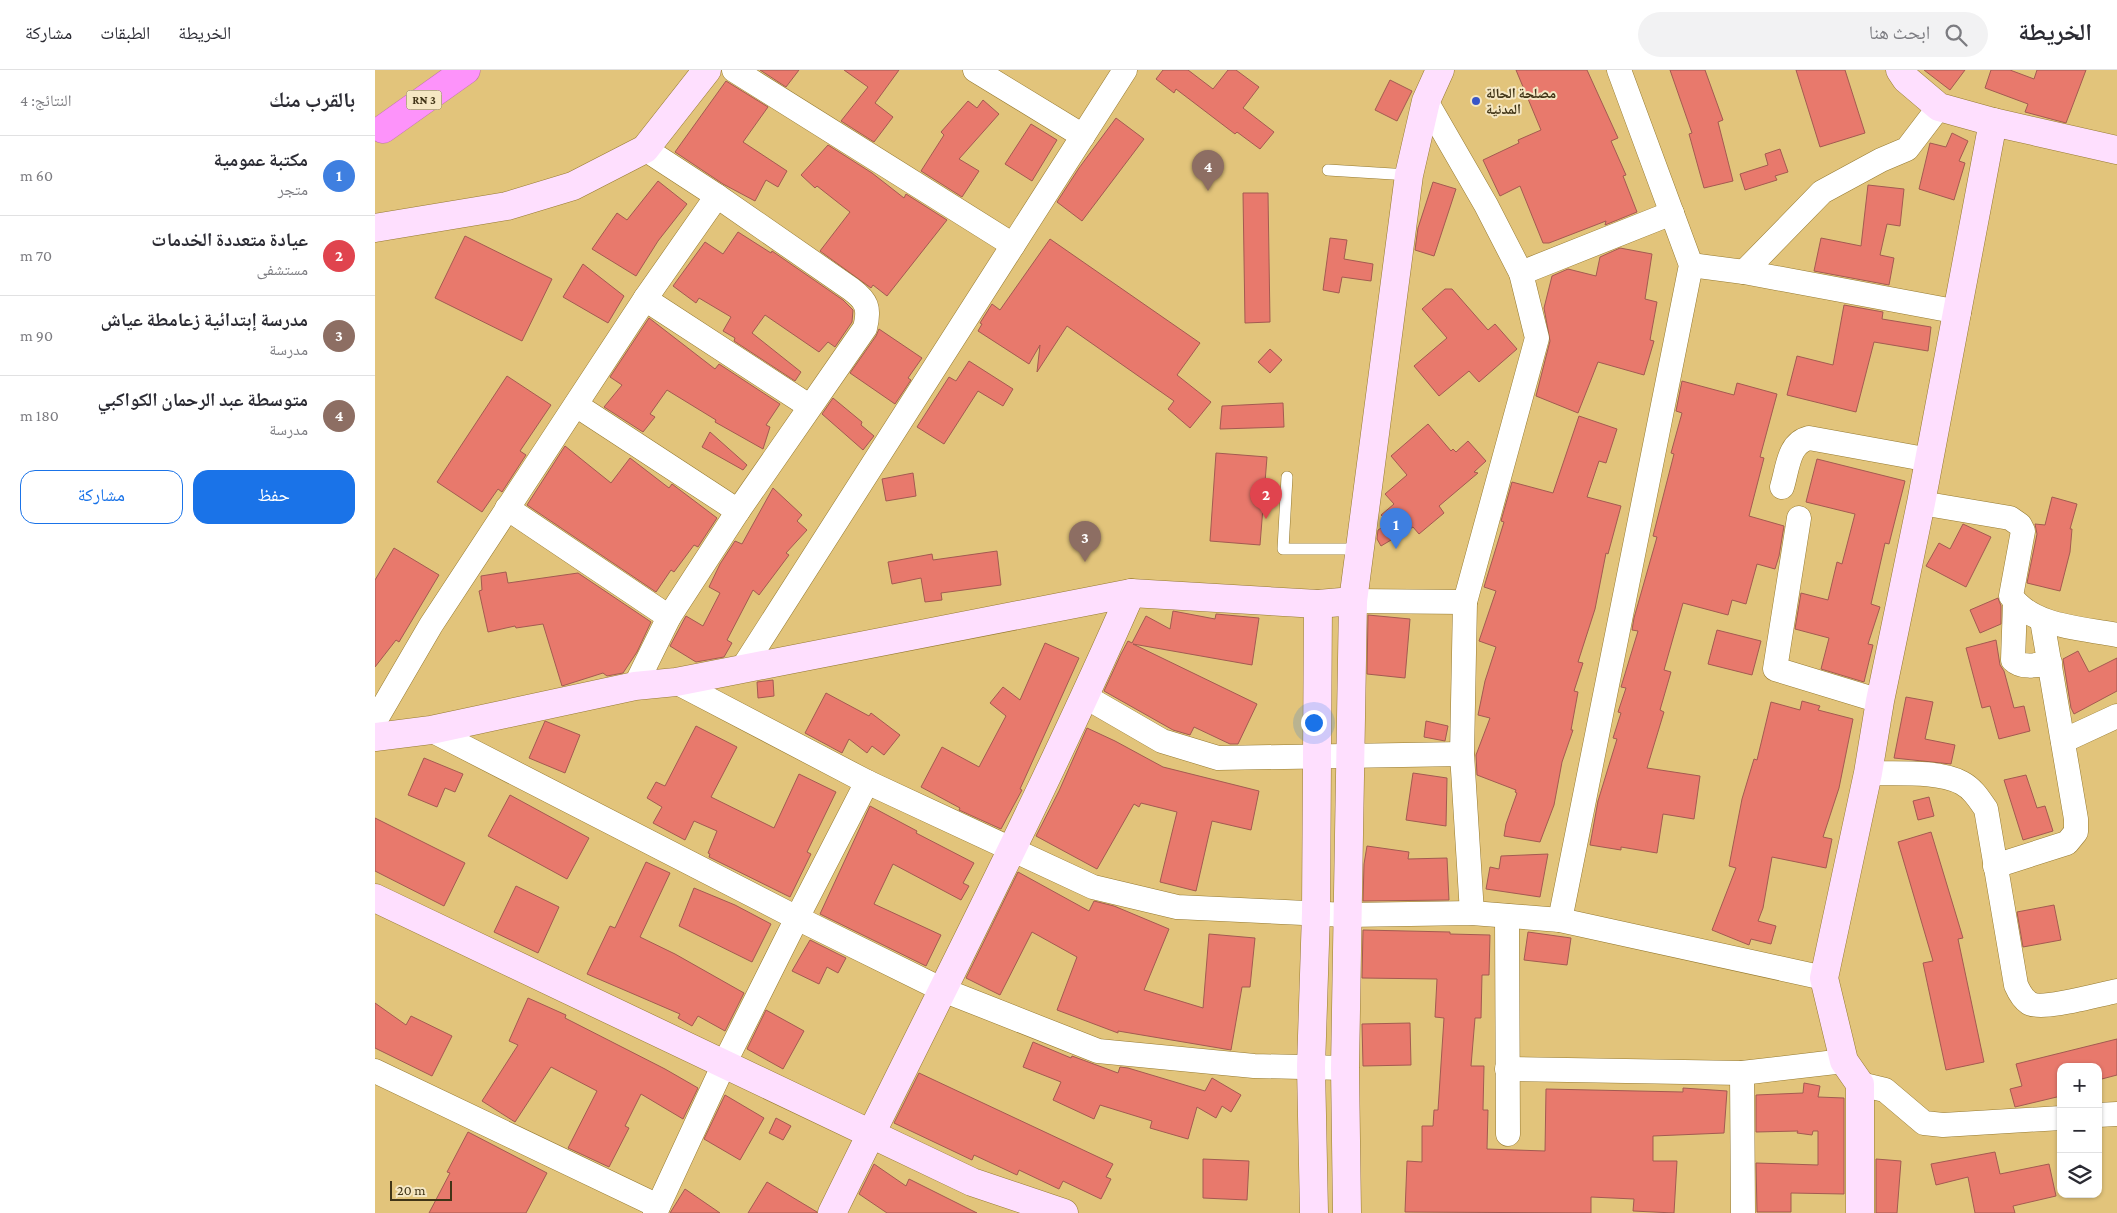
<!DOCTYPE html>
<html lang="ar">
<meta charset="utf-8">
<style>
:root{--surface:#fff;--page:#f2f2f3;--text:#2b2b33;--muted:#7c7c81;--line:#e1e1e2;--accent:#1a73e8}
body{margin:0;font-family:"Crimson Pro","Noto Naskh Arabic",serif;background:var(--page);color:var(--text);direction:rtl}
.controls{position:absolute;right:15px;bottom:15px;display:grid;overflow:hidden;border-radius:10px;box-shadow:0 1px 4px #0004}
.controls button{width:45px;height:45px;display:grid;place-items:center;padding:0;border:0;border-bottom:1px solid var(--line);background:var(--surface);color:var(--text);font:25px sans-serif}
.scale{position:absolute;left:15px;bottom:12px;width:62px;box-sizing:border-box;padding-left:5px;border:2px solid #413517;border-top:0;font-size:14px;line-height:18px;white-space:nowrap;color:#413517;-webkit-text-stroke:4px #f5e7c3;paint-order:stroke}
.you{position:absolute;left:938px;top:652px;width:18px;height:18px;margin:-12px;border:4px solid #fff;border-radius:50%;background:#1a73e8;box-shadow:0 0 0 8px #1a73e833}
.badge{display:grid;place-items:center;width:32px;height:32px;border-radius:50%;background:var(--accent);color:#fff;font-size:16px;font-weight:700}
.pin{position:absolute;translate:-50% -41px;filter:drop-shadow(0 1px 2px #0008)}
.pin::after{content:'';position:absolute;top:26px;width:18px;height:15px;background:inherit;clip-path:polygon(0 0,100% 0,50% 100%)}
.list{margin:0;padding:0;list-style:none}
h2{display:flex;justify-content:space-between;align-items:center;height:65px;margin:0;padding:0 20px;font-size:21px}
h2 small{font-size:16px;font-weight:400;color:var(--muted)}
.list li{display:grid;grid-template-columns:32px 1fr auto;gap:15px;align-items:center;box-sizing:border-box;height:80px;padding:0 20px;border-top:1px solid var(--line)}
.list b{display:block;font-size:19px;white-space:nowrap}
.list p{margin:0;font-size:16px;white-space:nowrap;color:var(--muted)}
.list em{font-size:16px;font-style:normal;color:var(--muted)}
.actions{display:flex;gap:10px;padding:15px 20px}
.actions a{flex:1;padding:11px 0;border:1px solid var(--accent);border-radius:15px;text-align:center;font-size:18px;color:var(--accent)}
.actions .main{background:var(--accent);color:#fff}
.icon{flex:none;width:28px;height:28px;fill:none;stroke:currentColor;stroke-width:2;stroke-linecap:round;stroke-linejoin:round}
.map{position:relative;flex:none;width:1742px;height:1143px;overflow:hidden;direction:ltr}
header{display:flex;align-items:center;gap:30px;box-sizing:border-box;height:70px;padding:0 25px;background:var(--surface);border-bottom:1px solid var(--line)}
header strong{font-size:24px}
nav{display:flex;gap:28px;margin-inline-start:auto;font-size:18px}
.search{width:350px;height:45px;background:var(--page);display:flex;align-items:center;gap:12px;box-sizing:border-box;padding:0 18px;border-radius:28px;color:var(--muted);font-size:19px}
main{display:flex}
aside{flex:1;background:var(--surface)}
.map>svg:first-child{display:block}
.building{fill:#e8796c;stroke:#a35a51}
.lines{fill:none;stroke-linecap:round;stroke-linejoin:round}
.lane-casing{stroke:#967a30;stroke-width:12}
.street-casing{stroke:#967a30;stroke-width:25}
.secondary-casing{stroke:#967a30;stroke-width:29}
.highway-casing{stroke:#bb72ab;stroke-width:29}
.lane{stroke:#fff;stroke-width:11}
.street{stroke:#fff;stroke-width:24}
.secondary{stroke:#fedffe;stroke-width:28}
.highway{stroke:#fd93fa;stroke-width:28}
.poi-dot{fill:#3855c7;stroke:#f5e7c3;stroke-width:2}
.labels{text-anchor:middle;stroke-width:4;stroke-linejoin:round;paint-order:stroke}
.shield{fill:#f5e7c3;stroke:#776a4b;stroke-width:1}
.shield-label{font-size:12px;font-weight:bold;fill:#413517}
.poi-label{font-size:14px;font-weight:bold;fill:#413517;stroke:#f5e7c3;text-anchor:start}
</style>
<header>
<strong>الخريطة</strong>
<div class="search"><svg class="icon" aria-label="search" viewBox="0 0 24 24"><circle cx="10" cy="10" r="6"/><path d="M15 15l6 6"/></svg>ابحث هنا</div>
<nav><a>الخريطة</a><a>الطبقات</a><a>مشاركة</a></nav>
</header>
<main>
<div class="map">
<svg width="1742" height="1143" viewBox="0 0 1742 1143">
<rect width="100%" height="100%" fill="#e2c47b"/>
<g class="building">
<polygon points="385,0 424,0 411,17"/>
<polygon points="469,0 524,0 500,33 518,47 499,72 466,51 493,17"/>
<polygon points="788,0 813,0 838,19 853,0 861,0 884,17 868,38 899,62 885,79 862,62 860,64 801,19 799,23 781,9"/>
<polygon points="1141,0 1212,0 1243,68 1236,71 1251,105 1248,106 1262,142 1230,155 1231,151 1174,173 1168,173 1145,116 1125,126 1108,90 1144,73 1143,70 1166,60"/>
<polygon points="1295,0 1330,0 1348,50 1343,52 1358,111 1329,118 1314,64 1317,63"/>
<polygon points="1421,0 1470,0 1490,63 1445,77"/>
<polygon points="1549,0 1590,0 1575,20"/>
<polygon points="1616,0 1635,0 1659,9 1662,0 1711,0 1691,53 1650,42 1653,34 1610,18"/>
<polygon points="1015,10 1037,21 1022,51 1000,40"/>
<polygon points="351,11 393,37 368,72 412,101 403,117 391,110 380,131 348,114 300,82"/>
<polygon points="608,30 624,44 584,89 604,101 587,127 546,101 569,65 566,62 593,31 602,38"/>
<polygon points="741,48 769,69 707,151 682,132 704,98"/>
<polygon points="656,54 682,70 657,111 630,94"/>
<polygon points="1577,63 1593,71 1584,91 1590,93 1579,130 1544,119 1555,73 1571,77"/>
<polygon points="453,75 497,103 529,128 531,124 572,150 512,226 498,215 496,218 445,181 475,142 442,116 440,118 426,105"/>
<polygon points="1405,79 1413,102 1400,106 1402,110 1370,120 1365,104 1393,95 1390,84"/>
<polygon points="283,111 312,134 283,171 261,206 217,179 242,143 252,150"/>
<polygon points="1058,112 1081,119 1059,186 1040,180 1043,158"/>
<polygon points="1493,115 1529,119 1525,156 1512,154 1505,185 1519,188 1514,215 1439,201 1446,168 1486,176"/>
<polygon points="868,123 893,123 895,252 870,253"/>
<polygon points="363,162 396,183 397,181 468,230 478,240 477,252 460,277 453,272 444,282 390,245 377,263 426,302 420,311 359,271 360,268 348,261 356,247 324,228 321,233 298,216 330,172 348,184"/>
<polygon points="90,166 177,209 147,271 60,228"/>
<polygon points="955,168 972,170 969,189 998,194 996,211 967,207 964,223 948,220"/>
<polygon points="675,169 825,273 802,305 836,332 815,358 793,339 799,331 692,256 662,302 665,275 654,294 603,261 607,254 605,253 617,234 625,240"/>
<polygon points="1245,178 1277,184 1270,229 1282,232 1275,270 1279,271 1269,305 1223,292 1203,343 1161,326 1175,271 1169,238 1177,206 1193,199 1221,206 1225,187"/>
<polygon points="208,194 249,226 233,253 188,227"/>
<polygon points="1070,219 1077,219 1113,260 1120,254 1142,279 1104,312 1094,301 1064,326 1039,296 1072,268 1047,239"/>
<polygon points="1469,235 1508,242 1507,249 1556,257 1553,281 1499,272 1481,342 1412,325 1422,286 1458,295"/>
<polygon points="274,248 340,299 344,294 405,334 391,355 395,357 388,379 340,352 341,350 292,320 275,344 280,347 268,362 229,337 247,315 235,307"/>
<polygon points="504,259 547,288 533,308 536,310 520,334 475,303 501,266"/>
<polygon points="895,279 907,290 895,303 883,292"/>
<polygon points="594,291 638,319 628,336 603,321 569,374 542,357 574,307 581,311"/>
<polygon points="132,306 176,335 145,381 151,385 127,422 123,419 107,442 62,412"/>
<polygon points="1307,311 1359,325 1362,313 1402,324 1385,387 1389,388 1374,446 1409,456 1404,486 1400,499 1382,494 1371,534 1357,530 1353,545 1308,533 1289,600 1296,602 1285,640 1289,642 1272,698 1325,706 1319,749 1288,744 1282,783 1246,777 1246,780 1215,775 1223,731 1242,669 1238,668 1246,643 1243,642 1251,618 1246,617 1263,561 1257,560 1259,548 1282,467 1278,466 1299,384 1296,383 1307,343 1301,341"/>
<polygon points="458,328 487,352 486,355 499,366 488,380 447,344"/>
<polygon points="908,333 909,357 845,359 847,336"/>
<polygon points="1204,346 1242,359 1231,393 1224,391 1212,427 1246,436 1233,484 1231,483 1220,539 1203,592 1208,593 1199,621 1203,622 1196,660 1198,660 1187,692 1179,735 1165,772 1129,766 1131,754 1142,723 1140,722 1141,720 1102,705 1101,685 1115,648 1103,645 1110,611 1121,577 1104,571 1121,521 1109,517 1129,452 1126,451 1137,412 1178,423"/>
<polygon points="1053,354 1076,381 1078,379 1081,382 1093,371 1111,391 1099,402 1103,403 1064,436 1069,443 1044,464 1038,457 1006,476 1002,469 1003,460 1014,453 1006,445 1019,434 1010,424 1032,405 1016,386"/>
<polygon points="335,362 372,395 368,400 327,377"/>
<polygon points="190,376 236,413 255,388 294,418 297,414 342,448 323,477 319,475 299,502 296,500 281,522 152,435"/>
<polygon points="841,383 892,387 885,475 835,471"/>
<polygon points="1442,389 1530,411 1514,474 1510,473 1496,534 1505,537 1493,574 1498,575 1489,612 1446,599 1454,568 1420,559 1426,523 1453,530 1462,492 1467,494 1480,444 1431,432"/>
<polygon points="538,403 541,426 511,431 507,409"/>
<polygon points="398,418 427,445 422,451 432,460 411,483 414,485 384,525 378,520 352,570 357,573 349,587 321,592 295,576 311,546 328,556 345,523 334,517 345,494 360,471 367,474"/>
<polygon points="1677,427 1702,434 1695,459 1697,459 1695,482 1685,521 1652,513 1662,464 1660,454 1670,455"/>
<polygon points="1588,454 1616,467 1591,517 1551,496 1564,473 1575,479"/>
<polygon points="19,478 64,505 24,572 21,570 0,597 0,510"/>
<polygon points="622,481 626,515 566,523 567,530 550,532 546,508 517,514 513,492 557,484 558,490"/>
<polygon points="131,502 133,513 203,503 276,552 262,582 248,603 232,606 228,603 187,616 168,554 141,558 140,556 113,562 104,521 107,520 106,506"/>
<polygon points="1623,528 1626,536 1626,554 1605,563 1595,540"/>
<polygon points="798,541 840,549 841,544 884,548 877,595 758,574 882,634 863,674 855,674 819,657 815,665 798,660 729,621 746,584 753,571 757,573 771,546 795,559"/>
<polygon points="993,545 1035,549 1030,608 992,604"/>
<polygon points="1342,560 1386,571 1377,605 1333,594"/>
<polygon points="1621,570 1625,595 1629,601 1639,638 1649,636 1655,661 1624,669 1615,636 1607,638 1591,578"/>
<polygon points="670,573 704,588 645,719 647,720 626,759 584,740 585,738 546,717 567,677 604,697 631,646 615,633 628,617 645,630"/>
<polygon points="1703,581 1714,602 1742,588 1742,621 1699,644 1696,638 1688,589"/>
<polygon points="398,610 399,626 383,628 382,612"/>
<polygon points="451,623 494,646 496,643 525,665 509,685 497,676 492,683 474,669 467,683 430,663"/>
<polygon points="1531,627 1558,632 1550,669 1580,675 1576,694 1519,688"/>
<polygon points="1427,631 1445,636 1443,640 1478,649 1464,718 1448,767 1457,769 1451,798 1397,787 1388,838 1383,851 1401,856 1396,874 1376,869 1374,875 1337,860 1361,798 1354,796 1367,729 1379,689 1382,690 1396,632 1425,640"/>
<polygon points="170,651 205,665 190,703 154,688"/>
<polygon points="1051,651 1073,656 1070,671 1049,667"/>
<polygon points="321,656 362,677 336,727 399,758 424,704 461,722 432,782 436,784 415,827 334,787 335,784 333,783 342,761 319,751 310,770 278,753 287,737 272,728 281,712 290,716"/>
<polygon points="712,658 740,671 788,697 884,721 876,760 837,751 821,821 785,812 802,742 766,733 764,737 759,734 722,799 661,766 684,721"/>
<polygon points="49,688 88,704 80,722 70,718 62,737 33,725"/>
<polygon points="1038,703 1072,708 1071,756 1031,750"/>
<polygon points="1651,705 1662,738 1670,736 1678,761 1648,770 1629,710"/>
<polygon points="135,725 214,768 192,809 113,766"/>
<polygon points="1554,727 1559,746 1543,750 1538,731"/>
<polygon points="495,736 542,761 541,763 599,793 588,813 594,816 586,830 518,794 499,834 566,865 551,896 445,844"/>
<polygon points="0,748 90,793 69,836 0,801"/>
<polygon points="1556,762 1588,868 1583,869 1609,992 1571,1000 1548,893 1558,891 1523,772"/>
<polygon points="992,776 1034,782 1033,789 1072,788 1074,830 988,831 989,794"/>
<polygon points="1173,784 1165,827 1111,819 1115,797 1124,799 1126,786"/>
<polygon points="271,792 295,803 265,867 300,884 369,923 350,961 323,946 317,956 303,948 305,944 212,904 235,856 240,858"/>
<polygon points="643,802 714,841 719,831 739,836 794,859 769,920 828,938 834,864 880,868 875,917 867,917 856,980 743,961 743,963 682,940 702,887 657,862 625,925 591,908"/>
<polygon points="141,816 184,837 163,883 119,862"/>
<polygon points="319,818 360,835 396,854 377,892 304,856"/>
<polygon points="1679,835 1686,870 1648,877 1642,842"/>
<polygon points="988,860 1075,862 1075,864 1115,865 1114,905 1107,905 1106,948 1100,948 1096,996 1109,996 1108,1040 1113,1040 1112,1079 1170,1081 1171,1019 1308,1022 1308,1018 1352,1021 1349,1063 1278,1066 1278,1091 1302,1091 1299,1143 1258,1141 1259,1129 1216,1127 1216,1143 1030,1142 1032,1091 1047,1092 1047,1056 1058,1056 1059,1040 1063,1040 1069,948 1060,947 1062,909 987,908"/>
<polygon points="1153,862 1196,868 1192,895 1149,890"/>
<polygon points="435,870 471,888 463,903 452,897 444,914 417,901"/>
<polygon points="153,928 191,945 190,948 290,999 323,1018 308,1049 266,1024 250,1056 254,1058 234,1097 193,1078 222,1021 176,997 140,1052 107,1031 143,975 134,971"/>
<polygon points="0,933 31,955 36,946 77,966 57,1006 0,978"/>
<polygon points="391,940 429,961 408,999 372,979"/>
<polygon points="1035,953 1036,995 988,996 987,954"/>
<polygon points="1742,969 1742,1005 1723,1010 1723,997 1686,997 1686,1026 1640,1037 1635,1019 1647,1016 1641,994"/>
<polygon points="658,972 696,988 697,986 743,1003 745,997 753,998 830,1021 837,1008 866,1025 856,1042 847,1036 841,1048 822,1037 813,1069 775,1058 777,1051 725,1035 719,1049 678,1030 686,1012 648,997"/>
<polygon points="544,1003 738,1094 731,1107 736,1109 726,1129 688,1111 684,1119 644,1100 642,1105 599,1085 597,1090 519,1053"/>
<polygon points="1429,1013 1445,1016 1443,1027 1469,1028 1469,1124 1416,1123 1416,1142 1382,1142 1381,1093 1443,1095 1443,1061 1438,1061 1437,1065 1422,1063 1423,1061 1381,1062 1381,1025 1428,1023"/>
<polygon points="350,1025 389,1048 365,1090 329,1069"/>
<polygon points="401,1048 416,1056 408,1070 394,1063"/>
<polygon points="93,1062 172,1103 151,1143 54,1143 75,1103 72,1102"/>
<polygon points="1620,1082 1625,1104 1674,1094 1681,1126 1638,1136 1640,1143 1600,1143 1593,1107 1561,1115 1556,1094"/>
<polygon points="828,1089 874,1091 872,1130 828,1128"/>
<polygon points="1501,1089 1526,1091 1522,1143 1501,1143"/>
<polygon points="499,1094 531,1116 534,1109 602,1143 512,1143 484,1124"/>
<polygon points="392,1112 442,1142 442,1143 373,1143"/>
<polygon points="310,1119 345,1143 295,1143"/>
</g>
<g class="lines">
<defs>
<g id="lane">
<polyline points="953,100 1034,105"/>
<polyline points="912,407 908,479 983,479"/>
</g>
<g id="street">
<polyline points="359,0 638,175"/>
<polyline points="600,0 708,66"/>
<polyline points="270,79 342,126"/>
<polyline points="1316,195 1369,202 1584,242"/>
<polyline points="1369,202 1447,122 1506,90 1532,79 1564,37"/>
<polyline points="1146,203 1297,143"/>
<polyline points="270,229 434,336"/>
<polyline points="201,335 363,441"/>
<path d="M 1407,417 C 1413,398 1413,373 1434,368 L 1555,390"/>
<path d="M 1546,433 L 1635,448 L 1645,455 L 1648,461 L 1636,526 C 1657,557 1707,558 1742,565"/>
<polyline points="132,438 294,547"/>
<polyline points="1424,448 1400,599 1505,631"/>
<polyline points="978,531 1090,532 1162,268 1146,203 1111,135 1051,31"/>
<polyline points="1090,532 1087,684 1097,843"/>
<path d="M 1640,533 L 1638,590 C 1647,599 1663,595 1675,593"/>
<polyline points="367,599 750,0"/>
<polyline points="301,612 492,712 718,817 802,837 972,845 1097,843 1185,850 1449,908"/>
<polyline points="711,627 787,671 843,688 1087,684"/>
<path d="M 0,651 L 56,555 L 270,229 L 342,126 L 476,219 C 492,231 495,238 490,258 L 363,441 L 294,547 L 260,616"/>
<polyline points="56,660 422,848 568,920 723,981 879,996 970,998"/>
<polyline points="1688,671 1742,646"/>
<path d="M 1493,703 C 1520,704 1563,700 1587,713 C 1598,719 1604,729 1611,739 L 1641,915 C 1644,922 1648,929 1654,933 C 1666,941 1726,924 1742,921"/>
<polyline points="1620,796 1692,773 1701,762 1701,749 1667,550"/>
<polyline points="1132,846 1133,1064"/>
<polyline points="1185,850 1316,195 1244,0"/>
<polyline points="1132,999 1367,1003 1469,991"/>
<polyline points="0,1001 283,1136"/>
<polyline points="1367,1003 1368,1143"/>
<polyline points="1485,1014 1510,1020 1549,1053 1568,1055 1686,1048"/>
<polyline points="1723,1045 1742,1044"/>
<polyline points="280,1143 349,994 422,848 492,712"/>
</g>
<g id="secondary">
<polyline points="1525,0 1531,9 1564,37 1618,52 1742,80"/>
<polyline points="0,158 132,136 198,116 270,79 332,0"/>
<polyline points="0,667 56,660 260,616 301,612 756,523 943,534 978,531"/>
<polyline points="0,828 597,1112 689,1143"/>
<path d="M 457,1143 C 558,937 664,733 756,523"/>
<polyline points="939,1143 936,997 941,843 943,534"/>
<polyline points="972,1143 970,998 978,531 1034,105 1051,31 1065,0"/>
<polyline points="1485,1143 1485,1014 1469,991 1449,908 1493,703 1505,631 1546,433 1618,52"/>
</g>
<polyline id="highway" points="8,59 91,0"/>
</defs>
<use href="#lane" class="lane-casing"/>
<use href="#street" class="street-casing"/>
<use href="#secondary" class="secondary-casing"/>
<use href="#highway" class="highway-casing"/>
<use href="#lane" class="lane"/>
<use href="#street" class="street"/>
<use href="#secondary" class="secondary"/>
<use href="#highway" class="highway"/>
</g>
<circle class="poi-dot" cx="1101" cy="31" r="5"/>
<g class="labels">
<rect class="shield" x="31.5" y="20.5" width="35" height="19" rx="4"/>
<g class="shield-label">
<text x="49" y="34">RN 3</text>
</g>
<g class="poi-label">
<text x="1111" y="28">مصلحة الحالة<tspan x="1111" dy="16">المدنية</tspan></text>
</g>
</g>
</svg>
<div class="controls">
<button>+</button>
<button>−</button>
<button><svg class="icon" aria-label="layers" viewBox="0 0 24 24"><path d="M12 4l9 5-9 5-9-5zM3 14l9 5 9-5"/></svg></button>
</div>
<div class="scale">20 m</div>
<div class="you"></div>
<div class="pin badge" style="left:1021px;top:479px;background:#3f7fe0">1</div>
<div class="pin badge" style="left:891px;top:449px;background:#e0444e">2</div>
<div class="pin badge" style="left:710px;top:492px;background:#8d6e63">3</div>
<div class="pin badge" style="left:833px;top:121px;background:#8d6e63">4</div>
</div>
<aside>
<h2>بالقرب منك<small>النتائج: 4</small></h2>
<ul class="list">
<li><span class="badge" style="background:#3f7fe0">1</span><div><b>مكتبة عمومية</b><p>متجر</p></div><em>60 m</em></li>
<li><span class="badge" style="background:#e0444e">2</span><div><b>عيادة متعددة الخدمات</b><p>مستشفى</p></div><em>70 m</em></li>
<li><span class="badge" style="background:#8d6e63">3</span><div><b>مدرسة إبتدائية زعامطة عياش</b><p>مدرسة</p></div><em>90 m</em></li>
<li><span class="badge" style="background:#8d6e63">4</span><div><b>متوسطة عبد الرحمان الكواكبي</b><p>مدرسة</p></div><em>180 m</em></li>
</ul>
<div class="actions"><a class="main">حفظ</a><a>مشاركة</a></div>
</aside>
</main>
